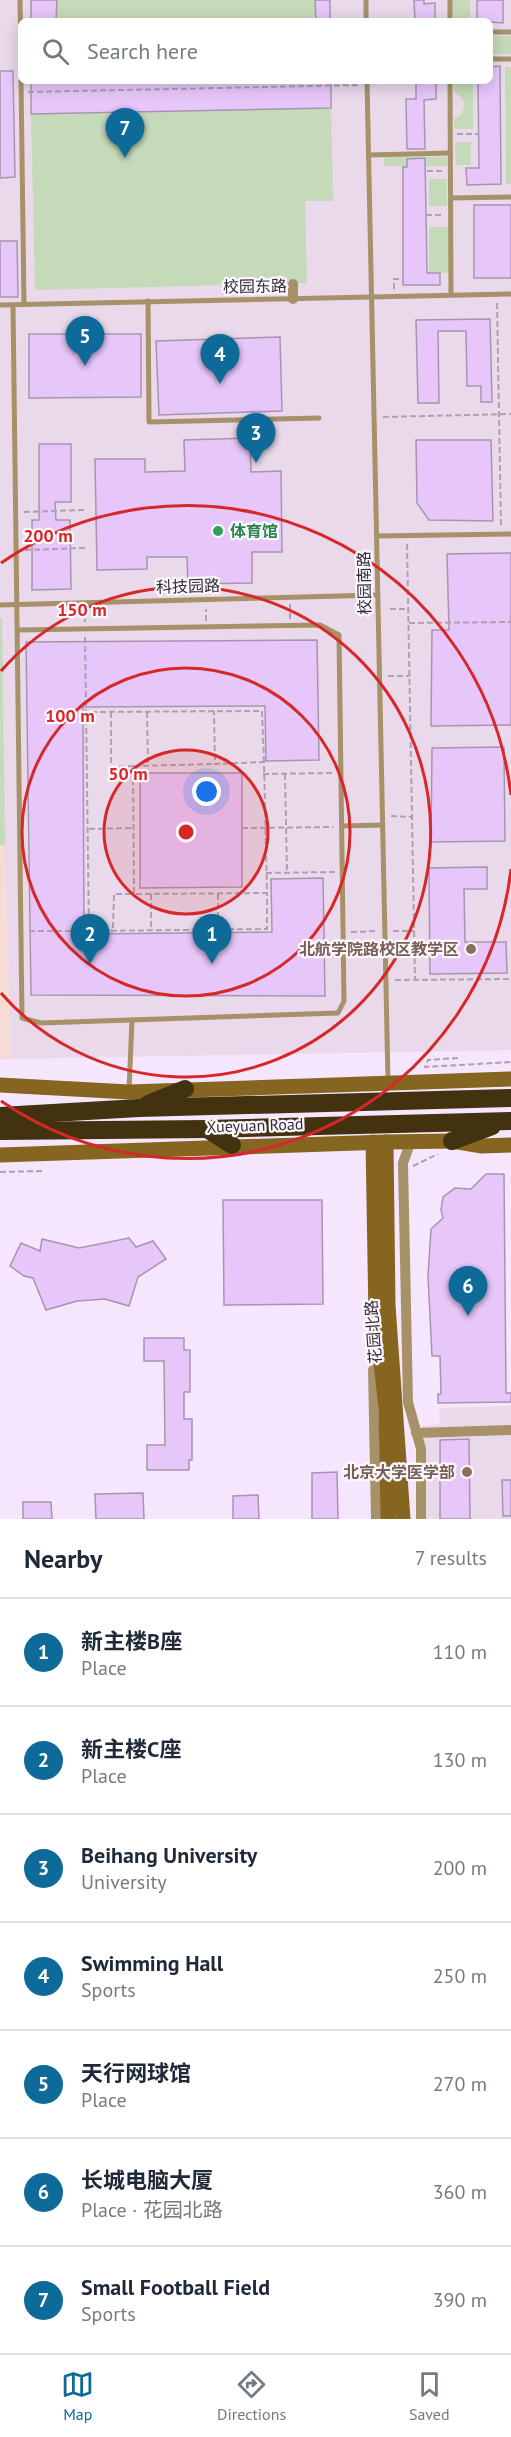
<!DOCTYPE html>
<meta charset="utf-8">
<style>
:root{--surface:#fff;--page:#f2f2f3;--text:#1f2937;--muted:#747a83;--line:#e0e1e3;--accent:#0e6a99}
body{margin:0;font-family:"PT Sans","Noto Sans SC",sans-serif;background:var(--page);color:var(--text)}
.you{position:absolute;left:207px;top:792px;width:21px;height:21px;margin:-15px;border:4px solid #fff;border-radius:50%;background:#1a73e8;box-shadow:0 0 0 9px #1a73e833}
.badge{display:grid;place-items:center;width:39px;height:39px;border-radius:50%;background:var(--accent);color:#fff;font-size:20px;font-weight:700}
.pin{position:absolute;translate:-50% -50px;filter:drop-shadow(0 2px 3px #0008)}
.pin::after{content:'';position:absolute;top:32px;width:21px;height:18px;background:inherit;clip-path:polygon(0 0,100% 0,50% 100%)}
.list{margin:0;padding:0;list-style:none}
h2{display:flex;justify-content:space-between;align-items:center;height:78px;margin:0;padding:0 24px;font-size:26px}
h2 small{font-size:20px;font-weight:400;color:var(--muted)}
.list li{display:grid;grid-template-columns:39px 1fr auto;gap:18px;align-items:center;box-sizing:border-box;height:108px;padding:0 24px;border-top:2px solid var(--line)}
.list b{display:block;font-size:22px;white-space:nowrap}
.list p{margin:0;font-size:20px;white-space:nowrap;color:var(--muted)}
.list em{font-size:20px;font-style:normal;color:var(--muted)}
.icon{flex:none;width:33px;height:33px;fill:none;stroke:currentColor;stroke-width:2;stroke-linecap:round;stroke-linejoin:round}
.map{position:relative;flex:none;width:511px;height:1519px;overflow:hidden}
.search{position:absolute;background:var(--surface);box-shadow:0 3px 15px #0003;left:18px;right:18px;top:18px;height:66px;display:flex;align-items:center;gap:15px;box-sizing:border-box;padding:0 21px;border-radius:9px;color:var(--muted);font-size:22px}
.sheet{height:834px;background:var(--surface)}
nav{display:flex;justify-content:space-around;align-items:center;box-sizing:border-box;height:84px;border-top:2px solid var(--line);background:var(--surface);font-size:16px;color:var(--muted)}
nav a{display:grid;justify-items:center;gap:3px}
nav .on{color:var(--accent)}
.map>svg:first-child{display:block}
.commercial{fill:#f6dcd5}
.education{fill:#e9d9eb;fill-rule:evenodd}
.green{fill:#c5dab8}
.building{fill:#e7c6fa;stroke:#a695b0;stroke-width:1.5}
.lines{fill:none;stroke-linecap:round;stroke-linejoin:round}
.path{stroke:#aca0b2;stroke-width:2;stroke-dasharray:6 3;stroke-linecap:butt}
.lane{stroke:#a79169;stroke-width:5}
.street{stroke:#a79169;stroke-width:10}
.secondary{stroke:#856520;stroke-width:15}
.highway{stroke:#43320f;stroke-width:18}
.ring{fill:none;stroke:#d62828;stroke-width:3}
.leisure-dot{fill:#2e9e5b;stroke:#fcf8fe;stroke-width:2}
.education-dot{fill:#8d6e63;stroke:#fcf8fe;stroke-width:2}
.labels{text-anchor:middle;stroke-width:4.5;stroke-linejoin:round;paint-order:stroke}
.street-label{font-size:16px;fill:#322c36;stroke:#fcf8fe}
.leisure-label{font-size:16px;font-weight:bold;fill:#27864d;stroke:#fcf8fe;text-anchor:start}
.education-label{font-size:16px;font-weight:bold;fill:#785e54;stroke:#fcf8fe;text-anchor:end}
.centre{fill:#d62828;stroke:#fcf8fe;stroke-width:3}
.ring-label{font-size:18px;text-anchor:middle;font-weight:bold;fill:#d62828;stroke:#fcf8fe;stroke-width:4.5;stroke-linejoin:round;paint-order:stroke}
</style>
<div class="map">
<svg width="511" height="1519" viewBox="0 0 511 1519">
<rect width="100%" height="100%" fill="#f5e6fd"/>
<polygon class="commercial" points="0,845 5,845 11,1059 0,1059"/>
<g class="education">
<path d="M 0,0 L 511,0 L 511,1050 L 11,1059 L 5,845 L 0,845 ZM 21,21 L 490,21 L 490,81 L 21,81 Z"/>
<polygon points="511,1406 511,1519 424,1519 422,1426 440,1424 439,1408"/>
</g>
<g class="green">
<polygon points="57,0 315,0 315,21 56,21"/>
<rect x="453" y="0" width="17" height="21"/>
<rect x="490" y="36" width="21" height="18"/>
<polygon points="505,67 511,67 511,184 506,184"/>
<polygon points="454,81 473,81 473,129 454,129 454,119 462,114 465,104 460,96 454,92"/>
<polygon points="331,108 333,201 305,201 307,283 35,290 31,114"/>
<polygon points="455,142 471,142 471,165 456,165"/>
<rect x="384" y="157" width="63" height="9"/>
<rect x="429" y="179" width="18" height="27"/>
<polygon points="429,227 449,227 450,273 429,272"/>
<polygon points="0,618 2,618 5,845 0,845"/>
</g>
<g class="building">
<polygon points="31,0 57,0 56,21 31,21"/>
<polygon points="315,0 330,0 330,21 316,21"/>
<polygon points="414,0 424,0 424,4 435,3 435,21 415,21"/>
<polygon points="477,0 503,0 503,23 477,21"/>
<polygon points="500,66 501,184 467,185 466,168 479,168 478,81 490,81 490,67"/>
<polygon points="0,71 13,71 15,177 0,178"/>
<polygon points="31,81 331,81 331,108 31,114"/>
<polygon points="416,81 436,81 436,99 424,100 425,149 407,149 406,99 416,99"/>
<polygon points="425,158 427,273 440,273 440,285 403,285 403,167 407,167 407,159"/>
<rect x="474" y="205" width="37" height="73"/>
<polygon points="0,241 17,241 18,297 0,297"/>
<polygon points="490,319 492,402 481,402 481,386 467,386 466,331 438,331 439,403 418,403 416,320"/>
<polygon points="29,334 141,334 141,397 29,398"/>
<polygon points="280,337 282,411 159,415 156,341"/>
<polygon points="250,438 251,472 281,471 282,552 252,552 252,583 188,584 187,557 147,557 147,569 97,570 95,459 145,459 145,472 185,471 184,440"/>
<polygon points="416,440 491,440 493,521 429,520 417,503"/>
<polygon points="39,444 71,444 71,502 55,502 56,520 70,520 71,589 32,590 32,520 39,520"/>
<polygon points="511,553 511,725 431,726 432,630 449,630 447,554"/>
<polygon points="317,640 319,760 266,761 265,706 83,707 84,934 272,932 271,879 323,878 325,996 31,995 26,642"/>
<polygon points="504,747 505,841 431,842 432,748"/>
<polygon points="140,773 242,773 242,887 140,888"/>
<polygon points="487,867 487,889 464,889 465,942 506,942 507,973 430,974 429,868"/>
<polygon points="486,1174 504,1174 506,1393 511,1393 511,1402 438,1403 438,1394 441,1394 440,1356 432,1356 428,1276 431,1229 443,1218 441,1210 443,1197 455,1188 471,1189"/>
<polygon points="223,1200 322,1200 323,1304 224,1305"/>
<polygon points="129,1238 136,1247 153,1241 166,1259 138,1277 129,1306 105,1299 77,1301 46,1310 33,1278 24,1276 10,1266 21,1243 40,1251 42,1239 79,1248"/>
<polygon points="144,1338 184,1338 184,1350 190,1350 190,1392 184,1392 184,1419 192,1419 192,1460 189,1460 189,1470 147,1470 147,1445 165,1445 164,1361 144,1361"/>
<polygon points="469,1439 470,1519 440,1519 440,1440"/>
<polygon points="337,1472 338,1519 312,1519 312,1473"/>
<polygon points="502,1480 511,1480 511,1516 503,1516"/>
<polygon points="143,1493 144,1519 96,1519 95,1494"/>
<polygon points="258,1495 259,1519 233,1519 233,1496"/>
<polygon points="23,1502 51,1502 52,1519 23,1519"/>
</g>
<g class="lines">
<g class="path">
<polyline points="28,92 359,85"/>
<polyline points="457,134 478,134"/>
<polyline points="427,171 442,171"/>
<polyline points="426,215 442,215"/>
<polyline points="394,289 394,279 402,279"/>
<polyline points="497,303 501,525"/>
<polyline points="383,417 511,414"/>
<polyline points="24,512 85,510"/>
<polyline points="407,544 415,979"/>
<polyline points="25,550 86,548"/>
<polyline points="390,609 408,609"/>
<polyline points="84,610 85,622"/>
<polyline points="290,619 290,604"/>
<polyline points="206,621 206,609"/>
<polyline points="409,623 511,622"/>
<polyline points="85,637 86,712"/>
<polyline points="388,676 409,676"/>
<polyline points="111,712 111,767 133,766 134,894 267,893 264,762 215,764 214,711"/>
<polyline points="147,712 148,766"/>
<polyline points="264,762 262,711 86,712 89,931 267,929 267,893"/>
<polyline points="134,766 215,764"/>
<polyline points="263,774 332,773"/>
<polyline points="285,774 287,873"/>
<polyline points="391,816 412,817"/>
<polyline points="242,828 333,827"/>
<polyline points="89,829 134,828"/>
<polyline points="266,873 335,872"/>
<polyline points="151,894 151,927"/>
<polyline points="218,894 218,930"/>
<polyline points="113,928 114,894 134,894"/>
<polyline points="29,931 89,931"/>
<polyline points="393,931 414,931"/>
<polyline points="351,932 378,931"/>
<polyline points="395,980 511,979"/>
<polyline points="458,1058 428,1060 425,1067 511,1062"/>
<polyline points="413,1166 438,1154"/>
<polyline points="0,1172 43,1171"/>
</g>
<g class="lane">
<polyline points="20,0 21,54"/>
<polyline points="366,0 366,21"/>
<polyline points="450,0 450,21"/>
<polyline points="490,32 511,32"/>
<polyline points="490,59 511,59"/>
<polyline points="21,81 24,304"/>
<polyline points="367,81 388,1081"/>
<polyline points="450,81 451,295"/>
<polyline points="369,155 450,153"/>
<polyline points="451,198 511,197"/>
<polyline points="148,301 149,422 319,418"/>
<polyline points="0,305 511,294"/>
<polyline points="13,305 22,1018 41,1023 338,1013 344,1001 339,635 320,625 18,630"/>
<polyline points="377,536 511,534"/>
<polyline points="0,605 378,595"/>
<polyline points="342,826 382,825"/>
<polyline points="129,1090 132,1020"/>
</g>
<g class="street">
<polyline points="293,284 293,299"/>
<polyline points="411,1141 403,1163 408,1402 421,1449 421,1519"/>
<polyline points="373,1370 376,1519"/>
<polyline points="416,1433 511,1430"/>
</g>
<g class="secondary">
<polyline points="0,1085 129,1092 511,1079"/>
<polyline points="373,1142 376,1318 386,1408 388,1519"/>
<polyline points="386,1142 388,1305 403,1519"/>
<polyline points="0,1155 386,1142 452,1141 482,1146 511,1145"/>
</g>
<g class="highway">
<polyline points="148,1104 185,1089"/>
<polyline points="0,1116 139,1108 511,1098"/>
<polyline points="207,1129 232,1145"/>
<polyline points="0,1131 207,1129 511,1121"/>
<polyline points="452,1141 492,1126"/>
</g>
</g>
<circle cx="186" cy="832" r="82" fill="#d62828" fill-opacity=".12"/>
<g class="ring">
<circle cx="186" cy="832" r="82"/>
<circle cx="186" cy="832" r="164"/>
<path d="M1 671A245 245 0 1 1 1 993"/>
<path d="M511 869A327 327 0 0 1 1 1101M1 563A327 327 0 0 1 511 795"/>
</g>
<circle class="leisure-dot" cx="218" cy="531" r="6"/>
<g class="education-dot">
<circle cx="471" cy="949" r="6"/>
<circle cx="467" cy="1472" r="6"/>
</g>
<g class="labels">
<g class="street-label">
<text transform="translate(255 286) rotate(-1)" y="6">校园东路</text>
<text transform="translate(364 583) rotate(-91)" y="6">校园南路</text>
<text transform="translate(188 586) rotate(-2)" y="6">科技园路</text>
<text transform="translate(255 1125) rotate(-2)" y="6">Xueyuan Road</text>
<text transform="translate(373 1332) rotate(-94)" y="6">花园北路</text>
</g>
<g class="leisure-label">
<text x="230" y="537">体育馆</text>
</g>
<g class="education-label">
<text x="459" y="955">北航学院路校区教学区</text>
<text x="455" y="1478">北京大学医学部</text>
</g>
</g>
<circle cx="186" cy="832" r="9" class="centre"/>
<g class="ring-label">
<text x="48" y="542">200 m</text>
<text x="82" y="616">150 m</text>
<text x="70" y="722">100 m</text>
<text x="128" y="780">50 m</text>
</g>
</svg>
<div class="you"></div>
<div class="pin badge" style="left:212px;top:964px">1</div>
<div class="pin badge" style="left:90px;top:964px">2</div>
<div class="pin badge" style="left:256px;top:463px">3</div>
<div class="pin badge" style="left:220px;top:384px">4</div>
<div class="pin badge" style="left:85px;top:366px">5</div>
<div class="pin badge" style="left:468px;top:1316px">6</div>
<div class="pin badge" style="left:125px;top:158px">7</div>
<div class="search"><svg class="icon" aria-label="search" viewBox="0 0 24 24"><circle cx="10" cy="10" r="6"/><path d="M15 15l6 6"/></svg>Search here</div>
</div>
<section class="sheet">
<h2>Nearby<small>7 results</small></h2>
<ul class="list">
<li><span class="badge">1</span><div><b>新主楼B座</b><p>Place</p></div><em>110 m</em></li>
<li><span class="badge">2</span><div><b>新主楼C座</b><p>Place</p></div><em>130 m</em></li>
<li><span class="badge">3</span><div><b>Beihang University</b><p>University</p></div><em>200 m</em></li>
<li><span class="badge">4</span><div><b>Swimming Hall</b><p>Sports</p></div><em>250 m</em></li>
<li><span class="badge">5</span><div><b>天行网球馆</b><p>Place</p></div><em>270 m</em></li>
<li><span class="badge">6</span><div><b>长城电脑大厦</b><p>Place · 花园北路</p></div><em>360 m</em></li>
<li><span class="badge">7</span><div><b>Small Football Field</b><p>Sports</p></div><em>390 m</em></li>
</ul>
</section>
<nav>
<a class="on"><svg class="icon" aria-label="map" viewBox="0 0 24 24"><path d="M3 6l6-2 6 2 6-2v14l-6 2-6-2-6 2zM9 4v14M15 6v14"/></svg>Map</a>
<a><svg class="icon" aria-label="directions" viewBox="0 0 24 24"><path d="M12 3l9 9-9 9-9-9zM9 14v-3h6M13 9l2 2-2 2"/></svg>Directions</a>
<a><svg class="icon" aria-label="saved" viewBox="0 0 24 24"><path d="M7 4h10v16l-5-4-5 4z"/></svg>Saved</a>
</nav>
